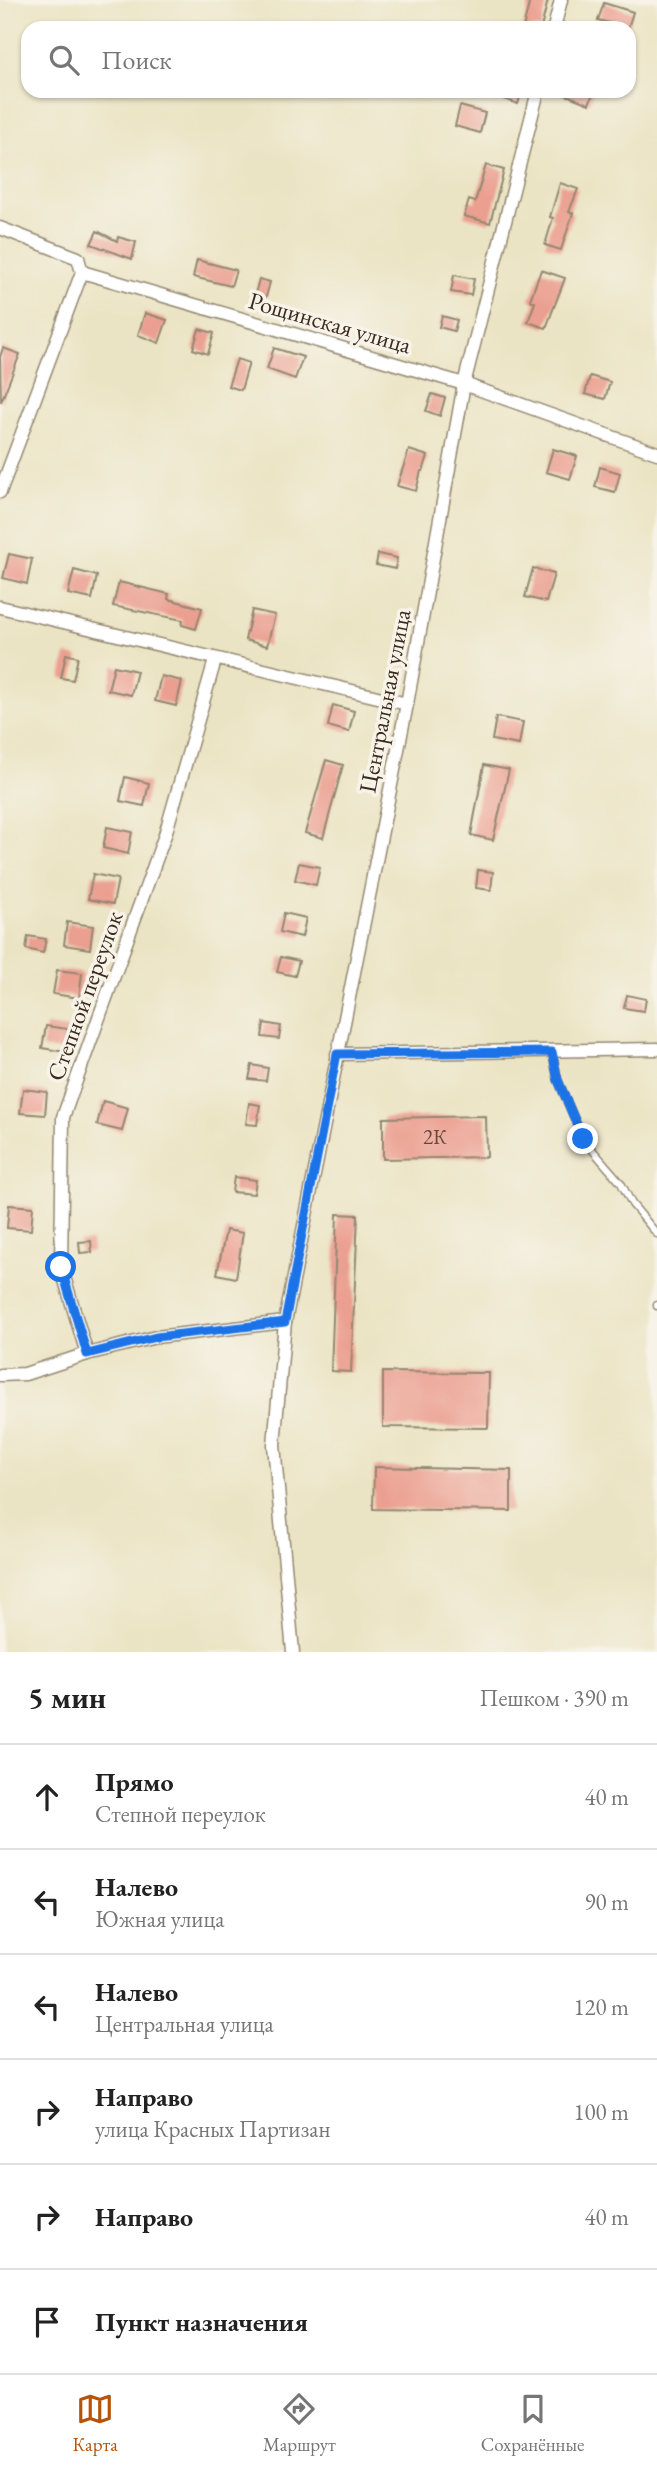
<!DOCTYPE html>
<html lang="ru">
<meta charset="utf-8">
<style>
:root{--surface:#fff;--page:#f2f2f2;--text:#222;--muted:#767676;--line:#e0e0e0;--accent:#b45309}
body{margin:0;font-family:"EB Garamond",serif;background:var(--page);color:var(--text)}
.stop{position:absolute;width:21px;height:21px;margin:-16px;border:5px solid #1a73e8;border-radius:50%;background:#fff}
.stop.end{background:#1a73e8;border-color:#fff;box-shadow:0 2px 7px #0008}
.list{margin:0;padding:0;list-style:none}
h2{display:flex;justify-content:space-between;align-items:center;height:91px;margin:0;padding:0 28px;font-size:30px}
h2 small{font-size:23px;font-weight:400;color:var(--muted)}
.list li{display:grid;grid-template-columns:46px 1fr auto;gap:21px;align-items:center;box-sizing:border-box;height:105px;padding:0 28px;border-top:2px solid var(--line)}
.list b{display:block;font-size:26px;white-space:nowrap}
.list p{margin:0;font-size:23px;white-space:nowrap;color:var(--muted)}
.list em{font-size:23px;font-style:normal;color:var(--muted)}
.icon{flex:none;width:38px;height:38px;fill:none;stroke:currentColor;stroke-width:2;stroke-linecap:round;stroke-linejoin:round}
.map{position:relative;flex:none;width:657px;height:1652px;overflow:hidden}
.search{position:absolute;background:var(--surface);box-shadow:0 2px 5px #0004;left:21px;right:21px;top:21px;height:77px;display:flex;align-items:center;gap:18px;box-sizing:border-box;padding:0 24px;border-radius:21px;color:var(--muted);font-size:26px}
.sheet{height:721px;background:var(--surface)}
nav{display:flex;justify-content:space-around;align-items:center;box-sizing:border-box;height:98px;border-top:2px solid var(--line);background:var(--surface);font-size:19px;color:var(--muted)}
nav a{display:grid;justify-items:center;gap:4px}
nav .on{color:var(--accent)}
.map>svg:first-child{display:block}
.building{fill:#eb9f90}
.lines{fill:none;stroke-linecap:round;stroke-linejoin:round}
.service-casing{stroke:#938771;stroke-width:9}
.minor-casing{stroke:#938771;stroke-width:15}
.service{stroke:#fff;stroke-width:6}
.minor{stroke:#fff;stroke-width:12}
.route{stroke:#1a73e8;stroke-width:9}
.labels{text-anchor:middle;stroke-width:7;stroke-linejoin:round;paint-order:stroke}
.number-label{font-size:21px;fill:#67473a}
.street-label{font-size:24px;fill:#3b2a1e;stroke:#f7f3e8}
</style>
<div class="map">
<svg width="657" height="1652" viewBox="0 0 657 1652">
<rect width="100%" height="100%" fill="#f7f3e8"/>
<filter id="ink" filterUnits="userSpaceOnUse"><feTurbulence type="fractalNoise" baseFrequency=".0143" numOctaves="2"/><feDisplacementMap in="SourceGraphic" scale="14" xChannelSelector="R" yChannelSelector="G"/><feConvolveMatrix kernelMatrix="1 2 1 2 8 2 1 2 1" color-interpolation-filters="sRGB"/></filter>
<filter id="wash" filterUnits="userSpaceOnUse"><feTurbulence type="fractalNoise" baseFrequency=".00686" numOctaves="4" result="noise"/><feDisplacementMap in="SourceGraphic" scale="28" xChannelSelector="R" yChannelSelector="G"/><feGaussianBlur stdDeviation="1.57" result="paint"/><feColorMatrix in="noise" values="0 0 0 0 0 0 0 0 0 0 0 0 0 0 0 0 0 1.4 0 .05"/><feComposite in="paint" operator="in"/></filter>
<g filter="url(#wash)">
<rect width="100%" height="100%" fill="#ebe4c4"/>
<g id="blocks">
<g class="building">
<polygon points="530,0 548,0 541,28 523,28"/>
<polygon points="604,3 633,12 628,28 598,20"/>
<polygon points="486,91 522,91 518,104 486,93"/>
<polygon points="556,91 594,91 589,104"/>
<polygon points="460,106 485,113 480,133 455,126"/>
<polygon points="486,165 504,170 490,223 464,216 469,200 475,202"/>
<polygon points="560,183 578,189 569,212 573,213 561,250 545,245 553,218 550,217"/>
<polygon points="97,231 117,241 118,237 136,242 132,259 91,244"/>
<polygon points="197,260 236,270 231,286 193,277"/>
<polygon points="541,270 565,278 546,328 528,322 535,302 530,300"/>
<polygon points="454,275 474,279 471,295 451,292"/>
<polygon points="259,279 270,282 266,297 255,294"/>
<polygon points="145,313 167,320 159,343 138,335"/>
<polygon points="442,316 457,320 454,331 439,327"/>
<polygon points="199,329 214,333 208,354 193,349"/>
<polygon points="3,348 20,354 1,402 0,357"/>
<polygon points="274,348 303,357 295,379 267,369"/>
<polygon points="237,359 249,363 241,390 228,386"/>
<polygon points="590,376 610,382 605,399 585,394"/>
<polygon points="432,394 445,398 440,416 426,411"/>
<polygon points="553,449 577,456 570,479 546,472"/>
<polygon points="409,450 428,456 423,471 421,471 416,491 397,486"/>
<polygon points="600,467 620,473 615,492 595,487"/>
<polygon points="9,554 32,559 27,584 3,578"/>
<polygon points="378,554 397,558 395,569 376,565"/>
<polygon points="533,568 554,574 546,602 525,597"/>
<polygon points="74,570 97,576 92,599 68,594"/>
<polygon points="119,582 169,594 168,599 202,608 196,629 182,625 183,620 113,606"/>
<polygon points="252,610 275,615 267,646 245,640"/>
<polygon points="66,654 78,657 73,680 61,678"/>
<polygon points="114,666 137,671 131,695 108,690"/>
<polygon points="161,676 182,681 176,706 155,701"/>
<polygon points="333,705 354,711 349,732 328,726"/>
<polygon points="496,717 523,722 519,745 492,740"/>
<polygon points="326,760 343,765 323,838 305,833"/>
<polygon points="484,765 509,770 493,840 471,835"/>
<polygon points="125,777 149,783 144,806 120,801"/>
<polygon points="107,827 132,832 128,854 103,848"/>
<polygon points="299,863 320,867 316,885 295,880"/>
<polygon points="478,870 493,872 491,890 476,888"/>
<polygon points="93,874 118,879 113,904 88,899"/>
<polygon points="284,913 306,918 302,937 280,932"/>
<polygon points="67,922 93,926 90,949 64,945"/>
<polygon points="28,936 46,939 43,953 26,949"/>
<polygon points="281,957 299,961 295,976 277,972"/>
<polygon points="57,970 82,973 79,998 53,994"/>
<polygon points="627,995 646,999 644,1011 624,1008"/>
<polygon points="264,1023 281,1026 279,1039 262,1037"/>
<polygon points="46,1026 68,1029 65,1052 42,1048"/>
<polygon points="252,1065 268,1068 266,1081 249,1079"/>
<polygon points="23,1089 47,1092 45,1115 20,1113"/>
<polygon points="103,1101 128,1108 122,1131 97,1125"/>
<polygon points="249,1103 260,1105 257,1125 246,1124"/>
<polygon points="486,1116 487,1157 383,1159 383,1118"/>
<polygon points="234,1177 256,1180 254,1194 232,1192"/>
<polygon points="9,1205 33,1207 31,1230 7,1228"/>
<polygon points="337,1214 358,1215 351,1372 331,1371"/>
<polygon points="226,1230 243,1233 236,1278 217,1274"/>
<polygon points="91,1241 92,1252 80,1253 79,1242"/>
<polygon points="383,1372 489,1373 488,1428 383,1427"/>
<polygon points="374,1467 511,1470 511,1511 373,1509"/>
</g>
</g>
</g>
<g filter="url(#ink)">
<use href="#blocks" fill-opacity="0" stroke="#938771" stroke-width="2"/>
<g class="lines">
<defs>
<g id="service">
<polyline points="552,1052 558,1080 583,1139 621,1183 632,1204 657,1234"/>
<polyline points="657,1306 657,1305"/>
</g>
<g id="minor">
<polyline points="554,28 561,0"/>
<polyline points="0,228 78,258 82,272 464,384 657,453"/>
<polyline points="0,492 82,272"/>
<polyline points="0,607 407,704"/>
<polyline points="337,1054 657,1049"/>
<polyline points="87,1354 61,1267 63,1117 165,835 215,660"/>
<polyline points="0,1375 25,1374 87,1354 156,1337 285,1322"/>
<polyline points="293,1652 274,1445 285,1322 407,704 464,384 538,91"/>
</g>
</defs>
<use href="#service" class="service-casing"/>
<use href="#minor" class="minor-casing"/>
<use href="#service" class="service"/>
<use href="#minor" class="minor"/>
</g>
</g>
<g class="lines" filter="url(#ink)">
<polyline class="route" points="61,1267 87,1354 156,1337 285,1322 337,1054 552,1052 558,1080 583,1139"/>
</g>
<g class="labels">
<g class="number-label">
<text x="435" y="1144">2К</text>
</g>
<g class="street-label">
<text transform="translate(330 323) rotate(16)" y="8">Рощинская улица</text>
<text transform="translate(385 701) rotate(-79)" y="8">Центральная улица</text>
<text transform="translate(85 996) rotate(-70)" y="8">Степной переулок</text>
</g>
</g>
</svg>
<div class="stop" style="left:61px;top:1267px"></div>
<div class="stop end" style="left:583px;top:1139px"></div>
<div class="search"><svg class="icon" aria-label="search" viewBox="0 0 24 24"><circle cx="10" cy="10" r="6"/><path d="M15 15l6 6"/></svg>Поиск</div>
</div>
<section class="sheet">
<h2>5 мин<small>Пешком · 390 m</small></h2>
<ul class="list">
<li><svg class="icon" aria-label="ahead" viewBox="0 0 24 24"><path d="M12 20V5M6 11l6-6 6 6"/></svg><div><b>Прямо</b><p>Степной переулок</p></div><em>40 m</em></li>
<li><svg class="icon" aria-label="left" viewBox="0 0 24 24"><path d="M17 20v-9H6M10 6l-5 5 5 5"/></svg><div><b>Налево</b><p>Южная улица</p></div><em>90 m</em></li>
<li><svg class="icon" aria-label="left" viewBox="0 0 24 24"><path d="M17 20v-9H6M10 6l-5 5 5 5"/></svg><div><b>Налево</b><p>Центральная улица</p></div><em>120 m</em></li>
<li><svg class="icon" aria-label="right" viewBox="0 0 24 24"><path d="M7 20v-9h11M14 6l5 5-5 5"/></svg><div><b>Направо</b><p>улица Красных Партизан</p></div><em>100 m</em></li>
<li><svg class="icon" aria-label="right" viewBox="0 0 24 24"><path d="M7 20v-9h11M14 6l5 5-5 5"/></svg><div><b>Направо</b></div><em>40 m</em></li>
<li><svg class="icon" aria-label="arrive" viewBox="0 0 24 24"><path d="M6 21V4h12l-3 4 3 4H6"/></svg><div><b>Пункт назначения</b></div></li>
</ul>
</section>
<nav>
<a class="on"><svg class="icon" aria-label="map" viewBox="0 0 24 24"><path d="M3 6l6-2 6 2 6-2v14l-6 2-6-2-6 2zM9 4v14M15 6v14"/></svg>Карта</a>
<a><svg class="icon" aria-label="directions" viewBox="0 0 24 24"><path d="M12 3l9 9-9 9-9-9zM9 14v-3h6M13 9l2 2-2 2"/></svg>Маршрут</a>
<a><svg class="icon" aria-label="saved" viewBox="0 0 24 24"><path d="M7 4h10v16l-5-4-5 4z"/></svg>Сохранённые</a>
</nav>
